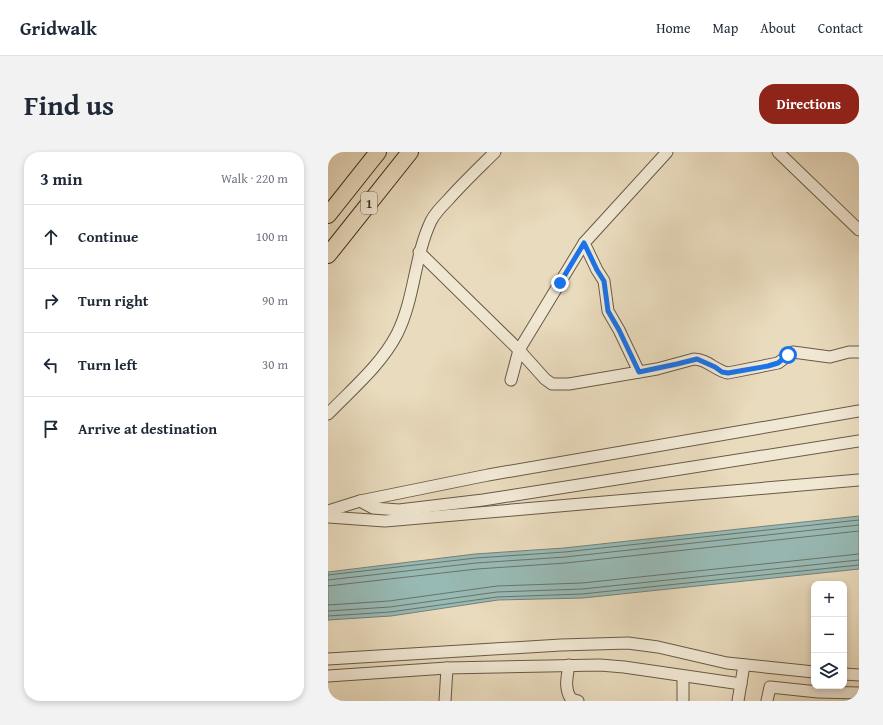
<!DOCTYPE html>
<meta charset="utf-8">
<style>
:root{--surface:#fff;--page:#f2f2f3;--text:#1f2937;--muted:#747a83;--line:#e0e1e3;--accent:#8f2418}
body{margin:0;font-family:"Gentium Book Plus",serif;background:var(--page);color:var(--text)}
.controls{position:absolute;right:12px;bottom:12px;display:grid;overflow:hidden;border-radius:8px;box-shadow:0 2px 6px #0003}
.controls button{width:36px;height:36px;display:grid;place-items:center;padding:0;border:0;border-bottom:1px solid var(--line);background:var(--surface);color:var(--text);font:20px sans-serif}
.stop{position:absolute;width:12px;height:12px;margin:-9px;border:3px solid #1a73e8;border-radius:50%;background:#fff}
.stop.end{background:#1a73e8;border-color:#fff;box-shadow:0 1px 4px #0008}
.list{margin:0;padding:0;list-style:none}
h2{display:flex;justify-content:space-between;align-items:center;height:52px;margin:0;padding:0 16px;font-size:17px}
h2 small{font-size:13px;font-weight:400;color:var(--muted)}
.list li{display:grid;grid-template-columns:26px 1fr auto;gap:12px;align-items:center;box-sizing:border-box;height:64px;padding:0 16px;border-top:1px solid var(--line)}
.list b{display:block;font-size:15px;white-space:nowrap}
.list em{font-size:13px;font-style:normal;color:var(--muted)}
.icon{flex:none;width:22px;height:22px;fill:none;stroke:currentColor;stroke-width:2;stroke-linecap:round;stroke-linejoin:round}
.map{position:relative;flex:none;width:531px;height:549px;overflow:hidden;border-radius:16px}
header{display:flex;align-items:center;gap:24px;box-sizing:border-box;height:56px;padding:0 20px;background:var(--surface);border-bottom:1px solid var(--line)}
header strong{font-size:19px}
nav{display:flex;gap:22px;margin-inline-start:auto;font-size:14px}
.intro{display:flex;align-items:center;justify-content:space-between;box-sizing:border-box;height:96px;padding:0 24px}
h1{margin:0;font-size:28px}
.button{padding:10px 18px;border-radius:16px;background:var(--accent);color:#fff;font-size:14px;font-weight:700}
main{display:flex;gap:24px;padding:0 24px}
aside{flex:1;background:var(--surface);border-radius:16px;box-shadow:0 2px 6px #0003}
.map>svg:first-child{display:block}
.water{fill:#98bab5;stroke:#74827a}
.lines{fill:none;stroke-linecap:round;stroke-linejoin:round}
.shore{stroke:#6a746c;stroke-width:1}
.minor-casing{stroke:#685a49;stroke-width:13}
.highway-casing{stroke:#3d2f22;stroke-width:18}
.minor{stroke:#f1e8d4;stroke-width:11}
.highway{stroke:#e9dbbd;stroke-width:16}
.route{stroke:#1a73e8;stroke-width:5}
.labels{text-anchor:middle;stroke-width:3.5;stroke-linejoin:round;paint-order:stroke}
.shield{fill:#f1e8d4;stroke:#736657;stroke-width:1}
.shield-label{font-size:13px;font-weight:bold;fill:#3d2f22}
</style>
<header>
<strong>Gridwalk</strong>
<nav><a>Home</a><a>Map</a><a>About</a><a>Contact</a></nav>
</header>
<div class="intro"><h1>Find us</h1><a class="button">Directions</a></div>
<main>
<aside>
<h2>3 min<small>Walk · 220 m</small></h2>
<ul class="list">
<li><svg class="icon" aria-label="ahead" viewBox="0 0 24 24"><path d="M12 20V5M6 11l6-6 6 6"/></svg><div><b>Continue</b></div><em>100 m</em></li>
<li><svg class="icon" aria-label="right" viewBox="0 0 24 24"><path d="M7 20v-9h11M14 6l5 5-5 5"/></svg><div><b>Turn right</b></div><em>90 m</em></li>
<li><svg class="icon" aria-label="left" viewBox="0 0 24 24"><path d="M17 20v-9H6M10 6l-5 5 5 5"/></svg><div><b>Turn left</b></div><em>30 m</em></li>
<li><svg class="icon" aria-label="arrive" viewBox="0 0 24 24"><path d="M6 21V4h12l-3 4 3 4H6"/></svg><div><b>Arrive at destination</b></div></li>
</ul>
</aside>
<div class="map">
<svg width="531" height="549" viewBox="0 0 531 549">
<rect width="100%" height="100%" fill="#e9dbbd"/>
<filter id="stains"><feTurbulence type="fractalNoise" baseFrequency=".005" numOctaves="4"/><feColorMatrix values="0 0 0 0 .2 0 0 0 0 .09 0 0 0 0 .02 0 0 0 .5 -.17"/></filter>
<radialGradient id="worn" r=".72"><stop offset=".6" stop-color="#630" stop-opacity="0"/><stop offset="1" stop-color="#630" stop-opacity=".3"/></radialGradient>
<polygon class="water" points="531,364 531,417 255,446 170,448 63,464 0,468 0,420 147,402 236,396"/>
<g class="lines">
<g class="shore">
<polyline points="0,423 148,406 237,400 531,368"/>
<polyline points="0,428 148,411 237,405 531,373"/>
<polyline points="0,434 149,417 238,411 531,379"/>
<polyline points="0,453 61,449 169,434 254,431 531,402"/>
<polyline points="0,459 62,455 169,440 254,437 531,408"/>
<polyline points="0,464 62,460 169,445 254,442 531,413"/>
</g>
<defs>
<g id="minor">
<polyline points="450,0 531,78"/>
<polyline points="256,91 269,118 276,129 280,159 291,178 311,220"/>
<path d="M 91,100 L 191,198 L 217,227 L 224,232 L 241,232 L 329,217 L 366,207 C 379,207 388,219 400,221 L 450,211 L 465,200 L 502,205 L 521,200 L 531,200"/>
<polyline points="183,228 191,198 256,91 339,0"/>
<path d="M 0,262 C 24,237 53,213 69,182 C 87,146 86,105 103,69 C 107,61 114,54 120,48 C 135,31 151,16 167,0"/>
<polyline points="32,349 45,356 71,358 155,348 531,289"/>
<polyline points="0,359 32,349 160,323 531,259"/>
<polyline points="0,365 57,369 531,328"/>
<polyline points="0,507 233,493 300,491 330,495 399,511 486,520"/>
<path d="M 241,513 C 239,526 236,536 243,547 L 250,549"/>
<polyline points="516,522 531,523"/>
<polyline points="0,524 119,516 272,513 296,515 413,532"/>
<polyline points="117,549 119,516"/>
<polyline points="355,549 355,524"/>
<polyline points="410,549 416,513"/>
<polyline points="439,549 442,535 490,540 531,541"/>
</g>
<g id="highway">
<polyline points="0,63 50,0"/>
<polyline points="0,103 82,0"/>
</g>
</defs>
<use href="#minor" class="minor-casing"/>
<use href="#highway" class="highway-casing"/>
<use href="#minor" class="minor"/>
<use href="#highway" class="highway"/>
</g>
<g class="lines">
<polyline class="route" points="232,131 256,91 269,118 276,129 280,159 291,178 311,220 349,212 369,207 387,215 394,220 400,221 440,214 450,211 460,203"/>
</g>
<g class="labels">
<rect class="shield" x="33" y="40" width="16" height="22" rx="3"/>
<g class="shield-label">
<text x="41" y="56">1</text>
</g>
</g>
<rect width="100%" height="100%" filter="url(#stains)"/>
<rect width="100%" height="100%" fill="url(#worn)"/>
</svg>
<div class="controls">
<button>+</button>
<button>−</button>
<button><svg class="icon" aria-label="layers" viewBox="0 0 24 24"><path d="M12 4l9 5-9 5-9-5zM3 14l9 5 9-5"/></svg></button>
</div>
<div class="stop" style="left:460px;top:203px"></div>
<div class="stop end" style="left:232px;top:131px"></div>
</div>
</main>
